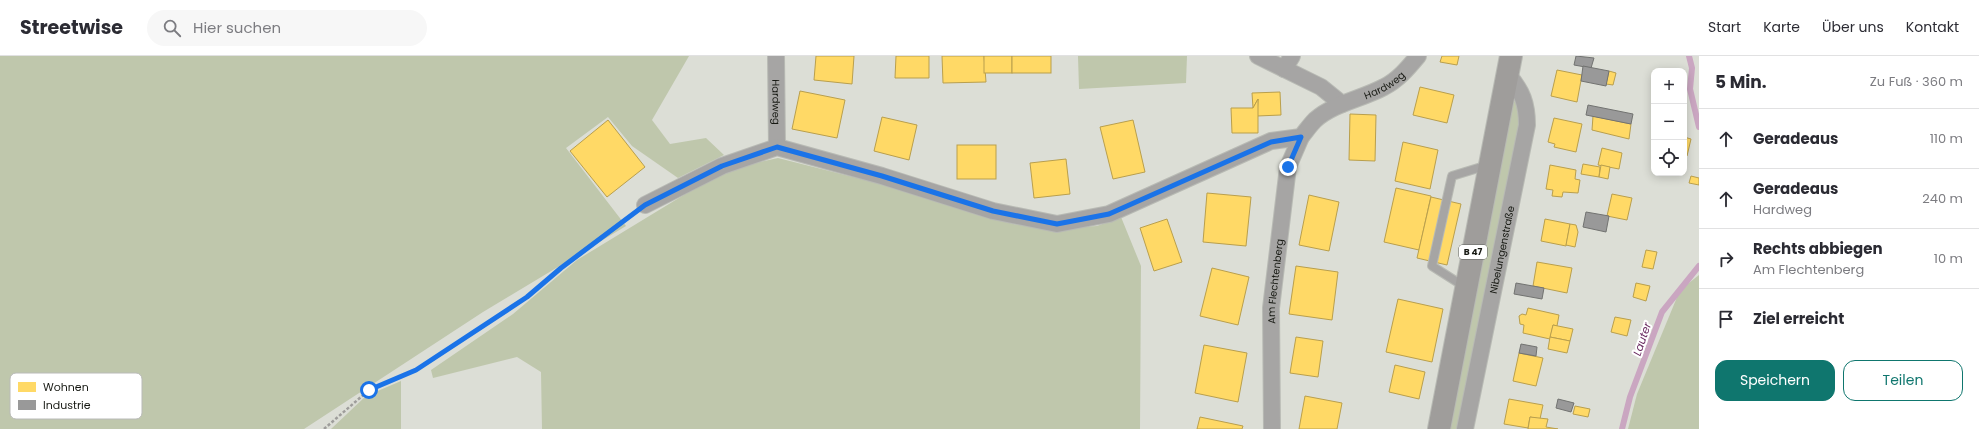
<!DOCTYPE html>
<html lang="de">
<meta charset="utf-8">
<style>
:root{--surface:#fff;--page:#f7f7f7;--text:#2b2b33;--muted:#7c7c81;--line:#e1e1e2;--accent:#0f766e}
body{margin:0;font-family:Poppins,sans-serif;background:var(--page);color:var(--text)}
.controls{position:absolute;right:12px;top:12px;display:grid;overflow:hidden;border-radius:8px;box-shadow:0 2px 10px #0003}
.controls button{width:36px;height:36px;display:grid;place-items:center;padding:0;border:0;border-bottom:1px solid var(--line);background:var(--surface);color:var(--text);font:20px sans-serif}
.stop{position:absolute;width:12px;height:12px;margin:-9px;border:3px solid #1a73e8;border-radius:50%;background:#fff}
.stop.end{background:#1a73e8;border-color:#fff;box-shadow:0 1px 4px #0008}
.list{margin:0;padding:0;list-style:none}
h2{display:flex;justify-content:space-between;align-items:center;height:52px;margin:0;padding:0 16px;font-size:17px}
h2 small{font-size:13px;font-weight:400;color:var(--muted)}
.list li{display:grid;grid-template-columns:26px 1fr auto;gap:12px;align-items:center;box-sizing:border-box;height:60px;padding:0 16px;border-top:1px solid var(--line)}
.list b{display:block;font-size:15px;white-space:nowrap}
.list p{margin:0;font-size:13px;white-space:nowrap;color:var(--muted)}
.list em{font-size:13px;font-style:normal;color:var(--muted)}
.actions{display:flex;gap:8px;padding:12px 16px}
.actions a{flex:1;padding:9px 0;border:1px solid var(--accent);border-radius:12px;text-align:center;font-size:14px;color:var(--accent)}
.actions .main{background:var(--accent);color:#fff}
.icon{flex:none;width:22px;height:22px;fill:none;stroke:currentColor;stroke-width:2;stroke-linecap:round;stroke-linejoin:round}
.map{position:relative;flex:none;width:1699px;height:373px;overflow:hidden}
header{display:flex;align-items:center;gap:24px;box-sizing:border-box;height:56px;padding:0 20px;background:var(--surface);border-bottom:1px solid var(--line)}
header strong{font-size:19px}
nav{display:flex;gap:22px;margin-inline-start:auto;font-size:14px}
.search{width:280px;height:36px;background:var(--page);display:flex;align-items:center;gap:10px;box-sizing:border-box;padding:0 14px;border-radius:22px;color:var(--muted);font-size:15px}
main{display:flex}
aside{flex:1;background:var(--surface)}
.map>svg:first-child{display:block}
.green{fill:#bfc7ac}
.homes{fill:#ffd966;stroke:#b99f4d}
.industry{fill:#999;stroke:#727371}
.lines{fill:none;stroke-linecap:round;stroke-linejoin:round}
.stream{stroke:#caa6c1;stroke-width:6}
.lane-casing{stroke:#b8bab4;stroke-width:10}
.street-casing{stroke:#b8bab4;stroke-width:18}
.primary-casing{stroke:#b8bab4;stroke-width:24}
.path{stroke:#9e9d9b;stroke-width:2.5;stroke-dasharray:3 2;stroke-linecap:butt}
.lane{stroke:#a6a5a4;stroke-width:8}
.street{stroke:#a6a5a4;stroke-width:16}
.primary{stroke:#9f9d9b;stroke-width:22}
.route{stroke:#1a73e8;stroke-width:5}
.labels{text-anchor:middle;stroke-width:4;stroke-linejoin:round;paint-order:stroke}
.shield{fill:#fff;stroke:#5d5e5a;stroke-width:1}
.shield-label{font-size:9px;font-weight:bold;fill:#171913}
.street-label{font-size:10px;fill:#171913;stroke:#fff}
.water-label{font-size:11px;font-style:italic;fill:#692a60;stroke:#fff}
.key{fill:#fff;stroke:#b9bab8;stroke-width:1}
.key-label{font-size:11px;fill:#171913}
</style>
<header>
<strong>Streetwise</strong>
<div class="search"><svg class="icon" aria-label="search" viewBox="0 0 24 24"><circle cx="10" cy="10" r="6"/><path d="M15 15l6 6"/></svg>Hier suchen</div>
<nav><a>Start</a><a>Karte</a><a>Über uns</a><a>Kontakt</a></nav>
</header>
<main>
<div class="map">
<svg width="1699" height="373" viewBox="0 0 1699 373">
<rect width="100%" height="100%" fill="#dcded6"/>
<g class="green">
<polygon points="0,0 689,0 652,64 670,88 706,82 724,99 678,122 632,90 608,61 566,92 626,170 483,256 304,373 0,373"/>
<polygon points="1078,0 1187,0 1186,27 1079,33"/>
<polygon points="1517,45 1523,48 1458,373 1447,373 1512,46"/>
<polygon points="778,102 928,140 1013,168 1050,173 1097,170 1121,161 1141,210 1140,373 542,373 541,316 517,301 433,322 431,314 513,258 577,204 715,120 742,110"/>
<polygon points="1699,219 1699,373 1628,373 1637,338 1680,234"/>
<polygon points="401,325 401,373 331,373 366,340"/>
</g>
<g class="homes">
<polygon points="816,0 854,0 852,28 814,24"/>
<polygon points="896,0 929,0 929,22 895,22"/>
<polygon points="942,0 984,0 986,26 943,27"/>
<rect x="984" y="0" width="28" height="17"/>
<rect x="1012" y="0" width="39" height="17"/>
<polygon points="1442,0 1459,0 1457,9 1440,6"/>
<polygon points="1557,14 1582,19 1577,46 1551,40"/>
<polygon points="1609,15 1616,17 1613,29 1606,28"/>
<polygon points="1420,31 1454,39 1447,67 1413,59"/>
<polygon points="800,35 845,44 837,82 792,73"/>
<polygon points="1280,36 1281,59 1257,60 1258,43 1253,52 1252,37"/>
<polygon points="1258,43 1258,77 1232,77 1231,52 1253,52"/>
<polygon points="1350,58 1376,59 1375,105 1349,104"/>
<polygon points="1593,60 1631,68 1629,83 1592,74"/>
<polygon points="882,61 917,69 909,104 874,95"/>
<polygon points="1554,62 1582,68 1576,96 1554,91 1555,88 1548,86"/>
<polygon points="608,64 645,111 607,141 570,95"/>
<polygon points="1133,64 1145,116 1113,123 1100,71"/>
<polygon points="1684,81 1691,83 1687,100 1684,99"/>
<polygon points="1403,86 1438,94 1430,133 1395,125"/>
<rect x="957" y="89" width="39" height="34"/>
<polygon points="1602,92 1622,97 1619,113 1598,109"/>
<polygon points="1066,103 1070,138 1034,142 1030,107"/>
<polygon points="1583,108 1600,111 1599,121 1581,118"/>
<polygon points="1550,109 1576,114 1575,123 1580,124 1578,137 1563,136 1562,141 1552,140 1553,134 1546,133"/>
<polygon points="1601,109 1610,111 1608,123 1599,121"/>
<polygon points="1691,120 1699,122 1699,129 1689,127"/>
<polygon points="1396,132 1431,140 1419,194 1384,186"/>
<polygon points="1207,137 1251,141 1246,190 1203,186"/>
<polygon points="1612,138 1632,142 1627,164 1607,160"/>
<polygon points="1309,139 1339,146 1329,195 1299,189"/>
<polygon points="1431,141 1461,148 1447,209 1417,202"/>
<polygon points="1167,163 1182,206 1154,215 1140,172"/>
<polygon points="1545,163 1570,168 1566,190 1541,185"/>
<polygon points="1570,168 1576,169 1578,176 1575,191 1566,189"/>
<polygon points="1646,194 1657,196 1653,213 1642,211"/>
<polygon points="1537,206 1572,212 1567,237 1533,230"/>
<polygon points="1296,210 1338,216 1332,264 1289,258"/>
<polygon points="1212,212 1249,221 1238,269 1200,260"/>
<polygon points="1636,227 1650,230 1646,245 1633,241"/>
<polygon points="1398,243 1443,253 1432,306 1386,296"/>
<polygon points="1528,252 1559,259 1557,270 1553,269 1550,283 1523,277 1524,269 1520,268 1519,260 1522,258 1526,259"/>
<polygon points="1615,261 1631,264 1627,280 1611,276"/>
<polygon points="1553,269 1573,273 1570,285 1550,281"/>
<polygon points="1296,281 1323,285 1318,321 1290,317"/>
<polygon points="1550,281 1570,285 1567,297 1548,293"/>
<polygon points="1204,289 1247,297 1238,346 1195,337"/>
<polygon points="1519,297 1543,302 1536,330 1513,325"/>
<polygon points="1395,309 1425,316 1419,343 1389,336"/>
<polygon points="1305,340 1342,347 1337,373 1299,373"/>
<polygon points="1509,343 1543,349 1540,363 1530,361 1528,372 1504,368"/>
<polygon points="1575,350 1590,353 1588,361 1573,358"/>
<polygon points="1200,361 1243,370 1242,373 1197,373"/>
<polygon points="1530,361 1548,363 1546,371 1558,373 1528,373"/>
</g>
<g class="industry">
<polygon points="1576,0 1594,2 1591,12 1574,9"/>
<polygon points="1583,10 1609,15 1606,30 1581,25"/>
<polygon points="1588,49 1633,58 1631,68 1586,59"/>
<polygon points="1586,156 1609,160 1606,176 1583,171"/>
<polygon points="1516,227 1544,232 1542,243 1514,238"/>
<polygon points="1521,288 1537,291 1536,300 1519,297"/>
<polygon points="1558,343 1574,347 1571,356 1556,352"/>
</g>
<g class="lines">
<g class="stream">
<polyline points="1689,0 1692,12 1690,33 1699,71"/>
<polyline points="1622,373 1630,341 1662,256 1699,210"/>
</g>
<defs>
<polyline id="lane" points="1465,231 1432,210 1452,120 1488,109"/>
<g id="street">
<path id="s1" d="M 776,0 L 777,91"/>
<polyline points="1258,0 1321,31 1342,48"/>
<polyline points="1284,13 1292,0"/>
<path id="s2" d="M 645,149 L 722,110 L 777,91 L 882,120 L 993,155 L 1057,168 L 1109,158 L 1271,85 L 1301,81 C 1306,75 1310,69 1315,64 C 1334,47 1362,43 1384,31 C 1398,24 1408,12 1418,0"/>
<path id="s3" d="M 1272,373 L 1271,252 L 1288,111 L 1301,81"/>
<path id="s4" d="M 1465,373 L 1527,69 C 1527,48 1522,34 1508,19"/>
</g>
<polyline id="primary" points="1439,373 1511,0"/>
</defs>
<use href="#lane" class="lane-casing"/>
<use href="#street" class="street-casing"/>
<use href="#primary" class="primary-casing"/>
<polyline class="path" points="324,373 369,334 416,314 527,241 561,212 632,159"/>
<use href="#lane" class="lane"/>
<use href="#street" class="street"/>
<use href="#primary" class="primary"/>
</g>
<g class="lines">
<polyline class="route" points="369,334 416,314 527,241 561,212 645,149 722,110 777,91 882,120 993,155 1057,168 1109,158 1271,86 1301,81 1288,111"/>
</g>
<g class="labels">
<rect class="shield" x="1459" y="189" width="28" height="14" rx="3"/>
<g class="shield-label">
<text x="1473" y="199">B 47</text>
</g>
<g class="street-label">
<text dy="4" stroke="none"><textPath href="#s2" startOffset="796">Hardweg</textPath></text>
<text dy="4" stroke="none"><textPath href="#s1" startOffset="46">Hardweg</textPath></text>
<text dy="4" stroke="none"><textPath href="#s4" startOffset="183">Nibelungenstraße</textPath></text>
<text dy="4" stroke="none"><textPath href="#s3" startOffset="148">Am Flechtenberg</textPath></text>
</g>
<g class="water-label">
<text transform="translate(1642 283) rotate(-71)" y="4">Lauter</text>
</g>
</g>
<rect x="10" y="317" width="132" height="46" rx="6" class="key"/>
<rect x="18" y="326" width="18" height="10" fill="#ffd966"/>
<rect x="18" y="344" width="18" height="10" fill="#999"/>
<g class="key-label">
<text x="43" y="335">Wohnen</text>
<text x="43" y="353">Industrie</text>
</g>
</svg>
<div class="controls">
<button>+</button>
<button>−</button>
<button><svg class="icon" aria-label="locate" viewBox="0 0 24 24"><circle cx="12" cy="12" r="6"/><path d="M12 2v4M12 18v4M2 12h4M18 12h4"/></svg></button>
</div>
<div class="stop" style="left:369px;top:334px"></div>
<div class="stop end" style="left:1288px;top:111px"></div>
</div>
<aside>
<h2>5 Min.<small>Zu Fuß · 360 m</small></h2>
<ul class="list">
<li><svg class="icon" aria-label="ahead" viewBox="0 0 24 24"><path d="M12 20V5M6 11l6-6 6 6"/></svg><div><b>Geradeaus</b></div><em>110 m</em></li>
<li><svg class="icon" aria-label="ahead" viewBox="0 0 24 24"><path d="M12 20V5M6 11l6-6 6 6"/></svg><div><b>Geradeaus</b><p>Hardweg</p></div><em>240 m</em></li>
<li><svg class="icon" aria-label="right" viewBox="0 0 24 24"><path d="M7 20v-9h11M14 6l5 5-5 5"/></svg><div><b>Rechts abbiegen</b><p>Am Flechtenberg</p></div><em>10 m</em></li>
<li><svg class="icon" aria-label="arrive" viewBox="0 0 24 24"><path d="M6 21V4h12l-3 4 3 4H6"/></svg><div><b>Ziel erreicht</b></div></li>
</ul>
<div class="actions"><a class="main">Speichern</a><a>Teilen</a></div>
</aside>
</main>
